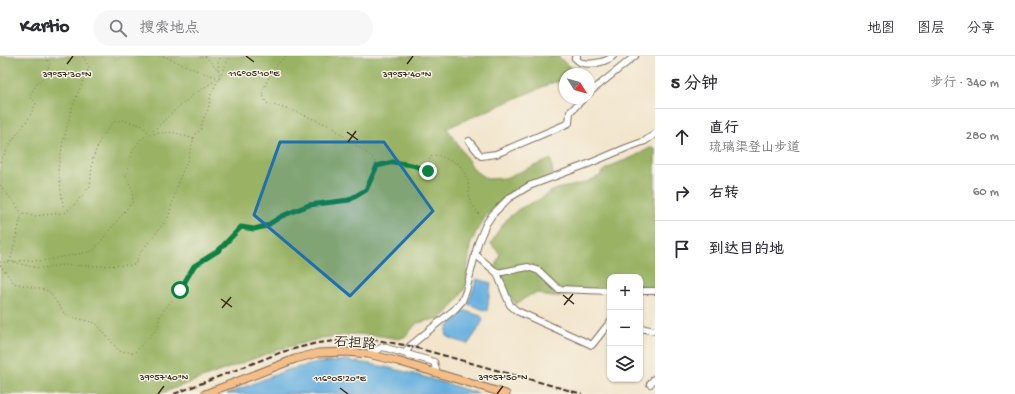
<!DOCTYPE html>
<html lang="zh">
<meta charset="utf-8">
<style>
:root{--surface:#fff;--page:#f7f7f7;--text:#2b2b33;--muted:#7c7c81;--line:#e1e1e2}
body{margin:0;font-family:"Gochi Hand","LXGW WenKai TC",sans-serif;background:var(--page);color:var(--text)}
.controls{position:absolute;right:12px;bottom:12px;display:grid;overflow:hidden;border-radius:8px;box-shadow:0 1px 3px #0004}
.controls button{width:36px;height:36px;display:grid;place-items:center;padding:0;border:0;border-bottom:1px solid var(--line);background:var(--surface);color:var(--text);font:20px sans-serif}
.compass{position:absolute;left:559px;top:12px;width:36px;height:36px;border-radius:50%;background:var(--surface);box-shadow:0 1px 3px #0004;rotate:127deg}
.stop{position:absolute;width:12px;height:12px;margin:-9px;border:3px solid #0b8043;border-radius:50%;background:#fff}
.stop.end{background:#0b8043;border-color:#fff;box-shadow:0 1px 4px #0008}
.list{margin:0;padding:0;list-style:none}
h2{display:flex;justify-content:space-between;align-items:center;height:52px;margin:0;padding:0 16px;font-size:17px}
h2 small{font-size:13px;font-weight:400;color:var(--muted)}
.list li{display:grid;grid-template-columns:26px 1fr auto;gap:12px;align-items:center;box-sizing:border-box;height:56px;padding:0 16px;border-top:1px solid var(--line)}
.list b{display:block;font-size:15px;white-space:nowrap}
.list p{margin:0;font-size:13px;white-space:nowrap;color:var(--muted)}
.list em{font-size:13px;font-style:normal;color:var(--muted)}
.icon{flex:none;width:22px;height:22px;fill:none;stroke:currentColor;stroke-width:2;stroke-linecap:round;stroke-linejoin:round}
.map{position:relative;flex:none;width:655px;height:338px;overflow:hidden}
header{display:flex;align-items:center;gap:24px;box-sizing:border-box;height:56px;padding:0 20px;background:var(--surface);border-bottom:1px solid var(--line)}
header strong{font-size:19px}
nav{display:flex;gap:22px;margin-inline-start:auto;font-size:14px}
.search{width:280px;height:36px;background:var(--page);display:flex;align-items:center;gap:10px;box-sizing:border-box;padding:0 14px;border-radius:22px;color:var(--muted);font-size:15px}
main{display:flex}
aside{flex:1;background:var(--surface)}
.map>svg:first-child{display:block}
.forest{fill:#99b263;stroke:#6a6e40}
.water{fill:#67b0df;stroke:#516d7e}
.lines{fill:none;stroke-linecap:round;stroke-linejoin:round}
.minor-casing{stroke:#7b6b5b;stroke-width:8}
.major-casing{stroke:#7b6b5b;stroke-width:9}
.path{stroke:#7b6b5b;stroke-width:1;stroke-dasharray:1 3;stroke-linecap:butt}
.minor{stroke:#fff;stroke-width:6}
.major{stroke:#f6be87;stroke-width:7}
.rail{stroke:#3b2a1e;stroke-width:2;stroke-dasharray:6 3;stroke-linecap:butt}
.route{stroke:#0b8043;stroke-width:5}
.marked{fill:#1f6fb2;fill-opacity:0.2;stroke:#1f6fb2;stroke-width:3;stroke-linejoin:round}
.ticks{fill:none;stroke:#3b2a1e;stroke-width:1.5}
.labels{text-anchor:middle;stroke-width:3;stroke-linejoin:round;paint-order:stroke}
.street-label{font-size:14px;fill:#3b2a1e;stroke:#f7f3e8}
.ticks-label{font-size:10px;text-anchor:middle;fill:#3b2a1e;stroke:#f7f3e8;stroke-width:3;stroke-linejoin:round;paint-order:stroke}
</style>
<header>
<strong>Kartio</strong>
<div class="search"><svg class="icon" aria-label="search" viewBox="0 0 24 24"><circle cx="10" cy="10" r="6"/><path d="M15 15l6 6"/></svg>搜索地点</div>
<nav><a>地图</a><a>图层</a><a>分享</a></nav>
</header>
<main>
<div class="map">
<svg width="655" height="338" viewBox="0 0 655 338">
<rect width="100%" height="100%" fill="#f7f3e8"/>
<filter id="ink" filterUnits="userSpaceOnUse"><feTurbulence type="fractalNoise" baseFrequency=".025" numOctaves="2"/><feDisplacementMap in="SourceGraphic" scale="8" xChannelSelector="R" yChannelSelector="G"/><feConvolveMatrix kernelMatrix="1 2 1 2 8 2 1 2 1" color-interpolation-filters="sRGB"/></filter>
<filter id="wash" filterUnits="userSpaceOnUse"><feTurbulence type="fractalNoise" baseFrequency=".012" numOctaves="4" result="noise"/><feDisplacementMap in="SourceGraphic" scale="16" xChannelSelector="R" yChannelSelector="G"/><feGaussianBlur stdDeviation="0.9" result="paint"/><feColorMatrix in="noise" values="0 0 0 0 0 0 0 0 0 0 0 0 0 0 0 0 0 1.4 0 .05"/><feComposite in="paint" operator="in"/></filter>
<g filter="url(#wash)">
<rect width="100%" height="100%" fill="#f2e5cc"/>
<g class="forest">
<path d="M 0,0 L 558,0 C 563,6 570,10 575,17 L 574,18 L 565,18 L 565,26 L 554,26 L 447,72 L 475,115 L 487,123 L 505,122 L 551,103 L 553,119 L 515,136 L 498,148 L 486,160 L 476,176 L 470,190 L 467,217 L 468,227 L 458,243 L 447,257 L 440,262 L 417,267 L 406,280 L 399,283 L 381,280 L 356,278 L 322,282 L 277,294 L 159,338 L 0,338 Z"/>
<polygon points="650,92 655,92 655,236 640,235 640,221 610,221 610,235 578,234 562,240 553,241 546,240 538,237 530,239 516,248 499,226 494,213 500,198 491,188 498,175 508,162 519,153 542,142 552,135 560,132 572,130 584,127 598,121 604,115 613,109 633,101"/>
</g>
<g class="water">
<polygon points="477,223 491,227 487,255 468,248"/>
<path d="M 462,254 L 481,260 L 483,264 L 477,275 L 468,288 L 454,284 L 447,280 C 444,271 451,268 456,263 C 458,260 460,257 462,254 Z"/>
<path d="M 346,304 C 362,307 378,309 394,313 C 423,320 451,329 480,338 L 227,338 L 287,314 L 318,307 Z"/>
</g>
</g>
<g filter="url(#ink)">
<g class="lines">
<defs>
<g id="minor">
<path d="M 577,0 L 575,2 C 577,4 580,7 583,7 C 591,9 607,6 613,0"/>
<polyline points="589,37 635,0"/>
<polyline points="469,85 481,100 496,98 569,67 570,56 584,42"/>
<polyline points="475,198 497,217 528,211 539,215 558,233 610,235"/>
<polyline points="497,217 510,249 517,255 592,289 610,266"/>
<polyline points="640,235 655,235"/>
<polyline points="640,272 655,275"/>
<polyline points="405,297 410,290 455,253 462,245 466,235 478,187 486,168 492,159 509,142 529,130 588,108 626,92 645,85 655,78"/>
<polyline points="368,298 383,291 434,306 437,317"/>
<polyline points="650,328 655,322"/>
</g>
<polyline id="major" points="205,338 295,303 318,297 347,296 368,298 397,305 506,338"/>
</defs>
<use href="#minor" class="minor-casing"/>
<use href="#major" class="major-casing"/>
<g class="path">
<polyline points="163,0 196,14 218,22"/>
<polyline points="205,0 218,14"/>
<path d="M 0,106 L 12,85 L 29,62 L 36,47 L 30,41 C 33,30 40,26 45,18 C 47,15 48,11 50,8 L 45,0"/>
<polyline points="378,110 393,106 412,109 429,115 430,101 437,99 459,108 468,124 470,145 482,163"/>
<polyline points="0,129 22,157"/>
<polyline points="65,157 76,147 90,130 93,102 100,84 113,66 122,64 141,69 150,78 173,76 194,83"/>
<polyline points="0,206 14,206 27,204 42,205 93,195 133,145 132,133 126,120 133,94 141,83 150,78 174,55 193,39 219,22 218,6 221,0"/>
<polyline points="10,206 22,157 34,160 64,157 58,112 63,86 72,52 89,11 83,0"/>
<polyline points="14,206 33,211 43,212 62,209 95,210 135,209 140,197 168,162 179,124 188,103 195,78 201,74 202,66 208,54 211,38 230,0"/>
<polyline points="0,209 14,227 49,235 63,256 71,261 96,267 119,295 134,297 157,273 160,259 180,234 194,210 218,195 241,171 254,173 266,169 282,160 309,149 349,144 366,134 377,110 373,102 332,71 297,56 266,47 262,36 273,13 286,0"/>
</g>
<use href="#minor" class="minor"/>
<use href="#major" class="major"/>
<polyline class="rail" points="174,338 282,296 317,287 355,283 376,284 410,290 582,338"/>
</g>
</g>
<g class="lines" filter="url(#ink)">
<polyline class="route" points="180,234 194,210 218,195 241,171 254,173 266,170 282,160 309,149 349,144 366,134 377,110 393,106 412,109 428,115"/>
</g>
<path class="marked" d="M 280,86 L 384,86 L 433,155 L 350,240 L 254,159 Z"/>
<path class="ticks" d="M 246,0 L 254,6M 67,8 L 73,0M 407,8 L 413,0M 347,76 L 358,84M 348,86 L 356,75M 563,239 L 574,248M 221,243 L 232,251M 564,249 L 573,238M 222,252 L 231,241M 340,332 L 348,338M 158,338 L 164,330M 497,338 L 503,330"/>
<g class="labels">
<g class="street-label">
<text transform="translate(355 286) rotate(4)" y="5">石担路</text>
</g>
</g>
<g class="ticks-label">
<text x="254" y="20">116°05'10"E</text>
<text x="67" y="21">39°57'30"N</text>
<text x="407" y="21">39°57'40"N</text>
<text x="164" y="324">39°57'40"N</text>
<text x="503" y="324">39°57'50"N</text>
<text x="340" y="325">116°05'20"E</text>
</g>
</svg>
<div class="controls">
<button>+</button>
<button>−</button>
<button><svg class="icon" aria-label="layers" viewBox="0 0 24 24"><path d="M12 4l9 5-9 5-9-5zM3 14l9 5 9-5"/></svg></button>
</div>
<svg class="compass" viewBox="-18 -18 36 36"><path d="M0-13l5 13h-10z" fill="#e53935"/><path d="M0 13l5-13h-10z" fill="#7c7c81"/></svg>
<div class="stop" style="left:180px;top:234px"></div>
<div class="stop end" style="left:428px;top:115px"></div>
</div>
<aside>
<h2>5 分钟<small>步行 · 340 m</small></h2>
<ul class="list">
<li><svg class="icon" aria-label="ahead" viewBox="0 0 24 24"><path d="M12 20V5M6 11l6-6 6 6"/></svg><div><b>直行</b><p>琉璃渠登山步道</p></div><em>280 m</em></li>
<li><svg class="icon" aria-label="right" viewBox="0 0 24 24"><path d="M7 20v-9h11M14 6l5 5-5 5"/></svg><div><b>右转</b></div><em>60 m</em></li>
<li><svg class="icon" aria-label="arrive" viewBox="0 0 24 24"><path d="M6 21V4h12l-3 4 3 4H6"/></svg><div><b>到达目的地</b></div></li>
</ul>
</aside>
</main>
